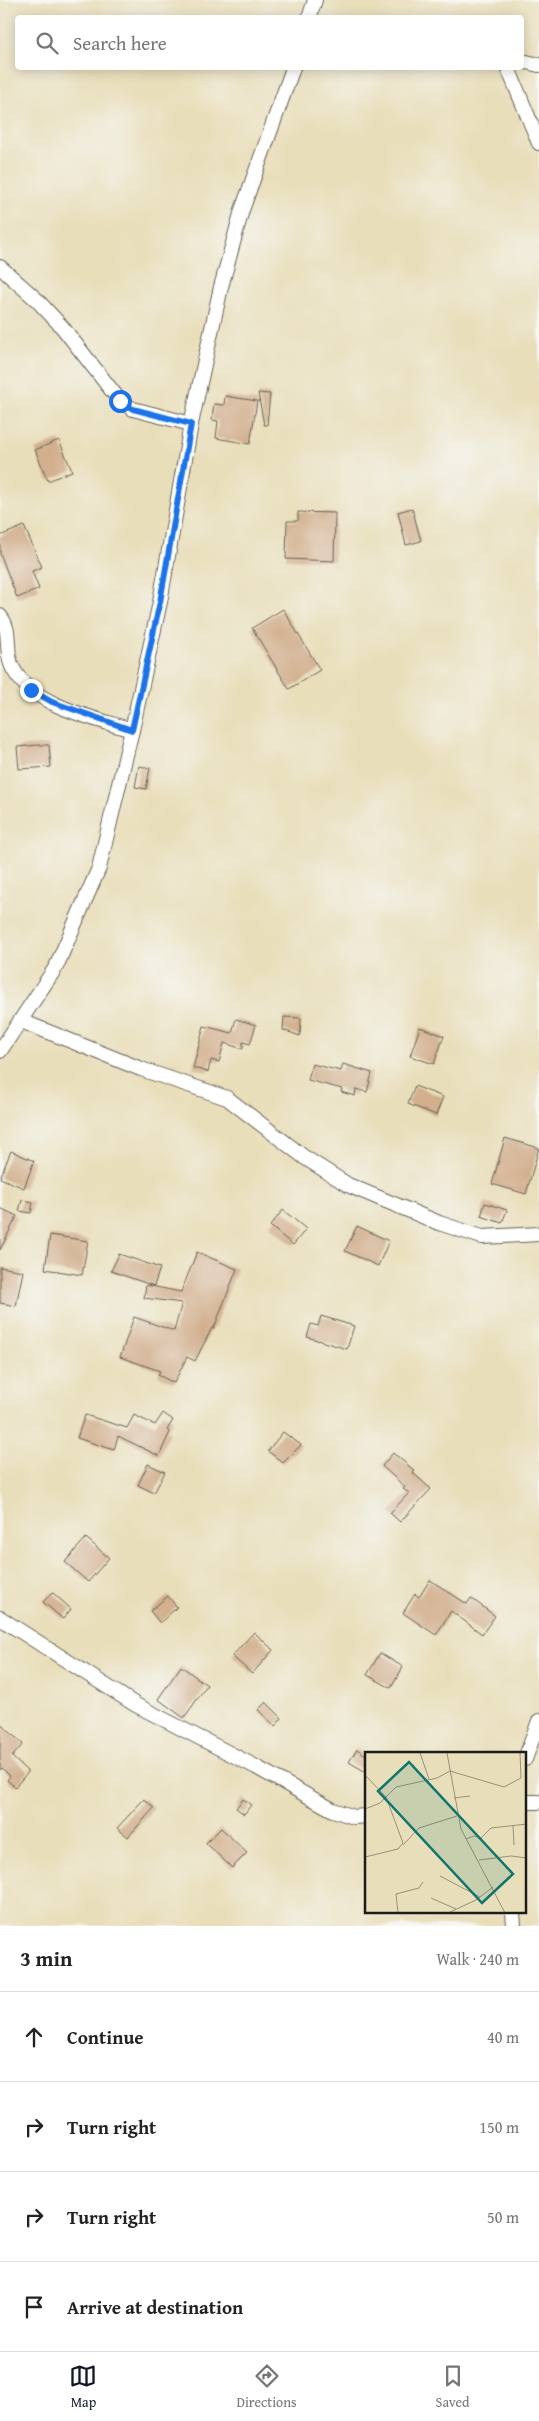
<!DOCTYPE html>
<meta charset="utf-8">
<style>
:root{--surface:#fff;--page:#f6f6f6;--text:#222;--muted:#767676;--line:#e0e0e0;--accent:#111827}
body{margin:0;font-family:"Gentium Book Plus",serif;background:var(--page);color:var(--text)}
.stop{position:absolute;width:15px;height:15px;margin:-11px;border:4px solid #1a73e8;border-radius:50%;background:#fff}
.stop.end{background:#1a73e8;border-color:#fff;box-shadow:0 1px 5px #0008}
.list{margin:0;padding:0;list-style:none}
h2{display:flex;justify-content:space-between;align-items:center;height:65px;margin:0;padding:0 20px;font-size:21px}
h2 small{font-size:16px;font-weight:400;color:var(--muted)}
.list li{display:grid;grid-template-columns:32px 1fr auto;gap:15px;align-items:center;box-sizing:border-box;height:90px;padding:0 20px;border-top:1px solid var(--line)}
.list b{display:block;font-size:19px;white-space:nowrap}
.list em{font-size:16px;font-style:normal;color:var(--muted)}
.icon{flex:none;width:28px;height:28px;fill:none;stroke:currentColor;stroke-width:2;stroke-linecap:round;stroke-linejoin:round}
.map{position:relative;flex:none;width:539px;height:1926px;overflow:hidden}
.search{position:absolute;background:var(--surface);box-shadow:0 2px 12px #0003;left:15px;right:15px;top:15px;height:55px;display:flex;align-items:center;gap:12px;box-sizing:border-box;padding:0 18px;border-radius:5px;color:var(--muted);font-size:19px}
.sheet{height:425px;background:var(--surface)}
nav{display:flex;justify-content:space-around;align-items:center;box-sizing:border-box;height:70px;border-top:1px solid var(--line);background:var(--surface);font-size:14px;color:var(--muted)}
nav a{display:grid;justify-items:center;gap:2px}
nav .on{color:var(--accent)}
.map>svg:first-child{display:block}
.building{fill:#d2af8d}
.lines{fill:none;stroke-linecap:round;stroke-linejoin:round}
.minor-casing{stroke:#646053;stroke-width:16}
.minor{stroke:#fff;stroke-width:14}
.route{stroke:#1a73e8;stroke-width:6}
.inset-road{fill:none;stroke:#97907b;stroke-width:1}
.view{fill:#0f766e;fill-opacity:0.15;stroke:#0f766e;stroke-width:2.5}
.inset-edge{fill:none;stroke:#1c1c1c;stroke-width:2.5}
</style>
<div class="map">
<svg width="539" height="1926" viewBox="0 0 539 1926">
<rect width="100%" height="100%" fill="#f6f6f2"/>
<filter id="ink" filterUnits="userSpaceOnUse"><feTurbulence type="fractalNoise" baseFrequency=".02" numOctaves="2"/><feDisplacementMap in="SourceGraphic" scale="10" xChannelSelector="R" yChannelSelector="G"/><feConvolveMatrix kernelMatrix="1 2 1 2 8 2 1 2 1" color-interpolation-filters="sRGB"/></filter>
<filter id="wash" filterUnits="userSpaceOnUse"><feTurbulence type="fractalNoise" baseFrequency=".0096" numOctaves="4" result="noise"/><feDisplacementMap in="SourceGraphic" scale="20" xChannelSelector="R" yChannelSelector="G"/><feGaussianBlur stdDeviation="1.12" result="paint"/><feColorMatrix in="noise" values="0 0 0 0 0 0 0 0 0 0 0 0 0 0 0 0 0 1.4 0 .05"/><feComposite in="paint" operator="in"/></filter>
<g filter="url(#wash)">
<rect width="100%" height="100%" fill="#e9deba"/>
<g id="blocks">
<g class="building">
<polygon points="258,393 270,394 267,425 264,425"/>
<polygon points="225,396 257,401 250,444 216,438 218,421 212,420 214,404 224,405"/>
<polygon points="59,440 72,471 48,481 35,450"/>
<polygon points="412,508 421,541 406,545 398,512"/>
<polygon points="298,512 335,513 334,561 286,559 287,521 298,521"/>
<polygon points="24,526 42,567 32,571 39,589 17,598 0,553 0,536"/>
<polygon points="283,609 320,670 289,689 252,628"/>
<polygon points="38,745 49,745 51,767 19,769 17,747"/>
<polygon points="139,766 150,768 146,789 135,787"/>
<polygon points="284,1017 301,1018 300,1036 283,1030"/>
<polygon points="236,1019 256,1025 250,1044 243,1042 243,1049 224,1043 219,1062 211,1060 208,1072 193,1068 204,1026 232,1033"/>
<polygon points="420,1027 444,1036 434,1064 410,1056"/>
<polygon points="312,1064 341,1071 343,1064 372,1073 367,1092 356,1089 355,1096 341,1092 342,1089 308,1080"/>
<polygon points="415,1086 443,1097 436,1115 408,1104"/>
<polygon points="505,1138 539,1148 526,1194 492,1184"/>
<polygon points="11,1151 34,1161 24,1188 0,1178"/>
<polygon points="22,1200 33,1202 31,1213 19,1211"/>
<polygon points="485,1203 507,1210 502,1223 481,1216"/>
<polygon points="0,1208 17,1216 0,1250"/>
<polygon points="283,1210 306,1229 293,1245 270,1226"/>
<polygon points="357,1226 389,1241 378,1266 345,1251"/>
<polygon points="50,1235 88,1241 82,1275 45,1269"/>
<polygon points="197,1252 237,1269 214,1328 212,1328 195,1361 187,1357 174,1383 158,1375 160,1371 120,1357 134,1317 174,1331 182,1303 144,1298 146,1285 181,1292"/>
<polygon points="119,1254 160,1268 154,1286 111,1271"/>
<polygon points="0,1267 23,1271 16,1306 0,1303"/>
<polygon points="321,1316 354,1326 347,1349 307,1337 311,1324 318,1326"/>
<polygon points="163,1413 173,1420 167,1430 170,1432 159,1456 118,1436 114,1450 77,1438 85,1415 127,1428 134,1415 155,1425"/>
<polygon points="283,1432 301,1445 283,1463 268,1451"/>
<polygon points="393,1453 415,1471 413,1473 431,1489 400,1522 390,1513 409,1493 403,1489 405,1487 382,1466"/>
<polygon points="148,1464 165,1472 154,1493 138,1485"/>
<polygon points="86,1538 109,1558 88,1582 65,1562"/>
<polygon points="430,1580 467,1604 471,1598 495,1616 482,1634 451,1611 436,1635 403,1613 415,1594 419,1597"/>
<polygon points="52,1592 71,1609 63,1619 43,1602"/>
<polygon points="168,1596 177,1607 160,1623 150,1611"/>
<polygon points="254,1632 273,1650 252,1674 232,1656"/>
<polygon points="380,1653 403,1667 391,1688 367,1675"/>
<polygon points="181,1666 207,1685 184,1718 158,1699"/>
<polygon points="266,1702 282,1718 275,1726 258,1710"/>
<polygon points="0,1723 23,1744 12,1757 28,1772 15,1787 7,1780 10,1776 2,1768 0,1770"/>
<polygon points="357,1749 366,1755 366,1772 349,1762"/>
<polygon points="144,1799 154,1808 128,1837 117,1828"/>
<polygon points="243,1799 251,1805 244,1814 236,1808"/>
<polygon points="221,1828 247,1853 232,1868 206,1843"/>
</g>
</g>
</g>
<g filter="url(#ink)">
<use href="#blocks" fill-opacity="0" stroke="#646053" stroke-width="1"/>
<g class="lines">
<defs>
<g id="minor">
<polyline points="309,18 315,0"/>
<polyline points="522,61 539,65"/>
<polyline points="508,68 539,143"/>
<polyline points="0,267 37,300 63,328 120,401 133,409 191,424"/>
<path d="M 0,616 C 12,630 5,648 11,664 C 27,705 94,718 132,730"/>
<polyline points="21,1021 141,1069 227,1098 304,1157 348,1185 439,1223 482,1237 539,1234"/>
<polyline points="0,1051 56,967 99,868 132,730 160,602 191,424 221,287 242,210 293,68"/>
<polyline points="0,1618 136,1705 256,1767 333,1810 354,1817 366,1816"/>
<polyline points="525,1759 539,1721"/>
<polyline points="525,1802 539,1802"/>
<polyline points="513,1912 514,1926"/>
</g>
</defs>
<use href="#minor" class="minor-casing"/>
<use href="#minor" class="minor"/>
</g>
</g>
<g class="lines" filter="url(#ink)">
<polyline class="route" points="31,690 52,702 132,730 160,602 191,424 133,409 120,401"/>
</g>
<g transform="translate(365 1752)">
<rect width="161" height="161" fill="#e9deba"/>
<path class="inset-road" d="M 55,1 L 64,27M 82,1 L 96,77 L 140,161M 0,23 L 21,45 L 38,91 L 33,97 L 0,105M 89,46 L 105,44M 0,57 L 15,51 L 31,35 L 72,26 L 85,19 L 139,35 L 156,26 L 155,1M 148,73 L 149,93M 101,87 L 109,84 L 116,86 L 126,76 L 162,72M 38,93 L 54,76 L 92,64M 114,108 L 146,104 L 162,106M 75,124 L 115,145M 66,146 L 91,157M 33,161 L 31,142 L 54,136 L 58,130M 83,161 L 111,148 L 128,135"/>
<path class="view" d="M 44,10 L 148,122 L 117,151 L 13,39 Z"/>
<rect width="161" height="161" class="inset-edge"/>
</g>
</svg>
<div class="stop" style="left:120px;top:401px"></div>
<div class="stop end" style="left:31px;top:690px"></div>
<div class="search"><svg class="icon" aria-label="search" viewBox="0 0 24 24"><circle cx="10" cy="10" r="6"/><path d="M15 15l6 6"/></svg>Search here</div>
</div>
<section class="sheet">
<h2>3 min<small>Walk · 240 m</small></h2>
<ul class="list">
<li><svg class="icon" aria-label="ahead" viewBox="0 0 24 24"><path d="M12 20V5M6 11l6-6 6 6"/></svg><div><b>Continue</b></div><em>40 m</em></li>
<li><svg class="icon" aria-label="right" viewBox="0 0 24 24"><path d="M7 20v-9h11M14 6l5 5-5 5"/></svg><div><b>Turn right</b></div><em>150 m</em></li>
<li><svg class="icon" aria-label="right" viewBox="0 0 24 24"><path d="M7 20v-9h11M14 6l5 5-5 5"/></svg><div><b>Turn right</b></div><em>50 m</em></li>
<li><svg class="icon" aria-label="arrive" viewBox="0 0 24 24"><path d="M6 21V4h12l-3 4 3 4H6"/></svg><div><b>Arrive at destination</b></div></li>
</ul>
</section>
<nav>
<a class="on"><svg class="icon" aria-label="map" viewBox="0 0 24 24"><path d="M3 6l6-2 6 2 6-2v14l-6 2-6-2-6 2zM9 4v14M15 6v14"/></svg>Map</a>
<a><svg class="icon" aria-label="directions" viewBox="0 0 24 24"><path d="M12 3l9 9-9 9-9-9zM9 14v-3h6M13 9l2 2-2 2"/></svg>Directions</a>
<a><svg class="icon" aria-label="saved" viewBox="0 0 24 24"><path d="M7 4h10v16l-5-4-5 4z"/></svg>Saved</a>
</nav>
